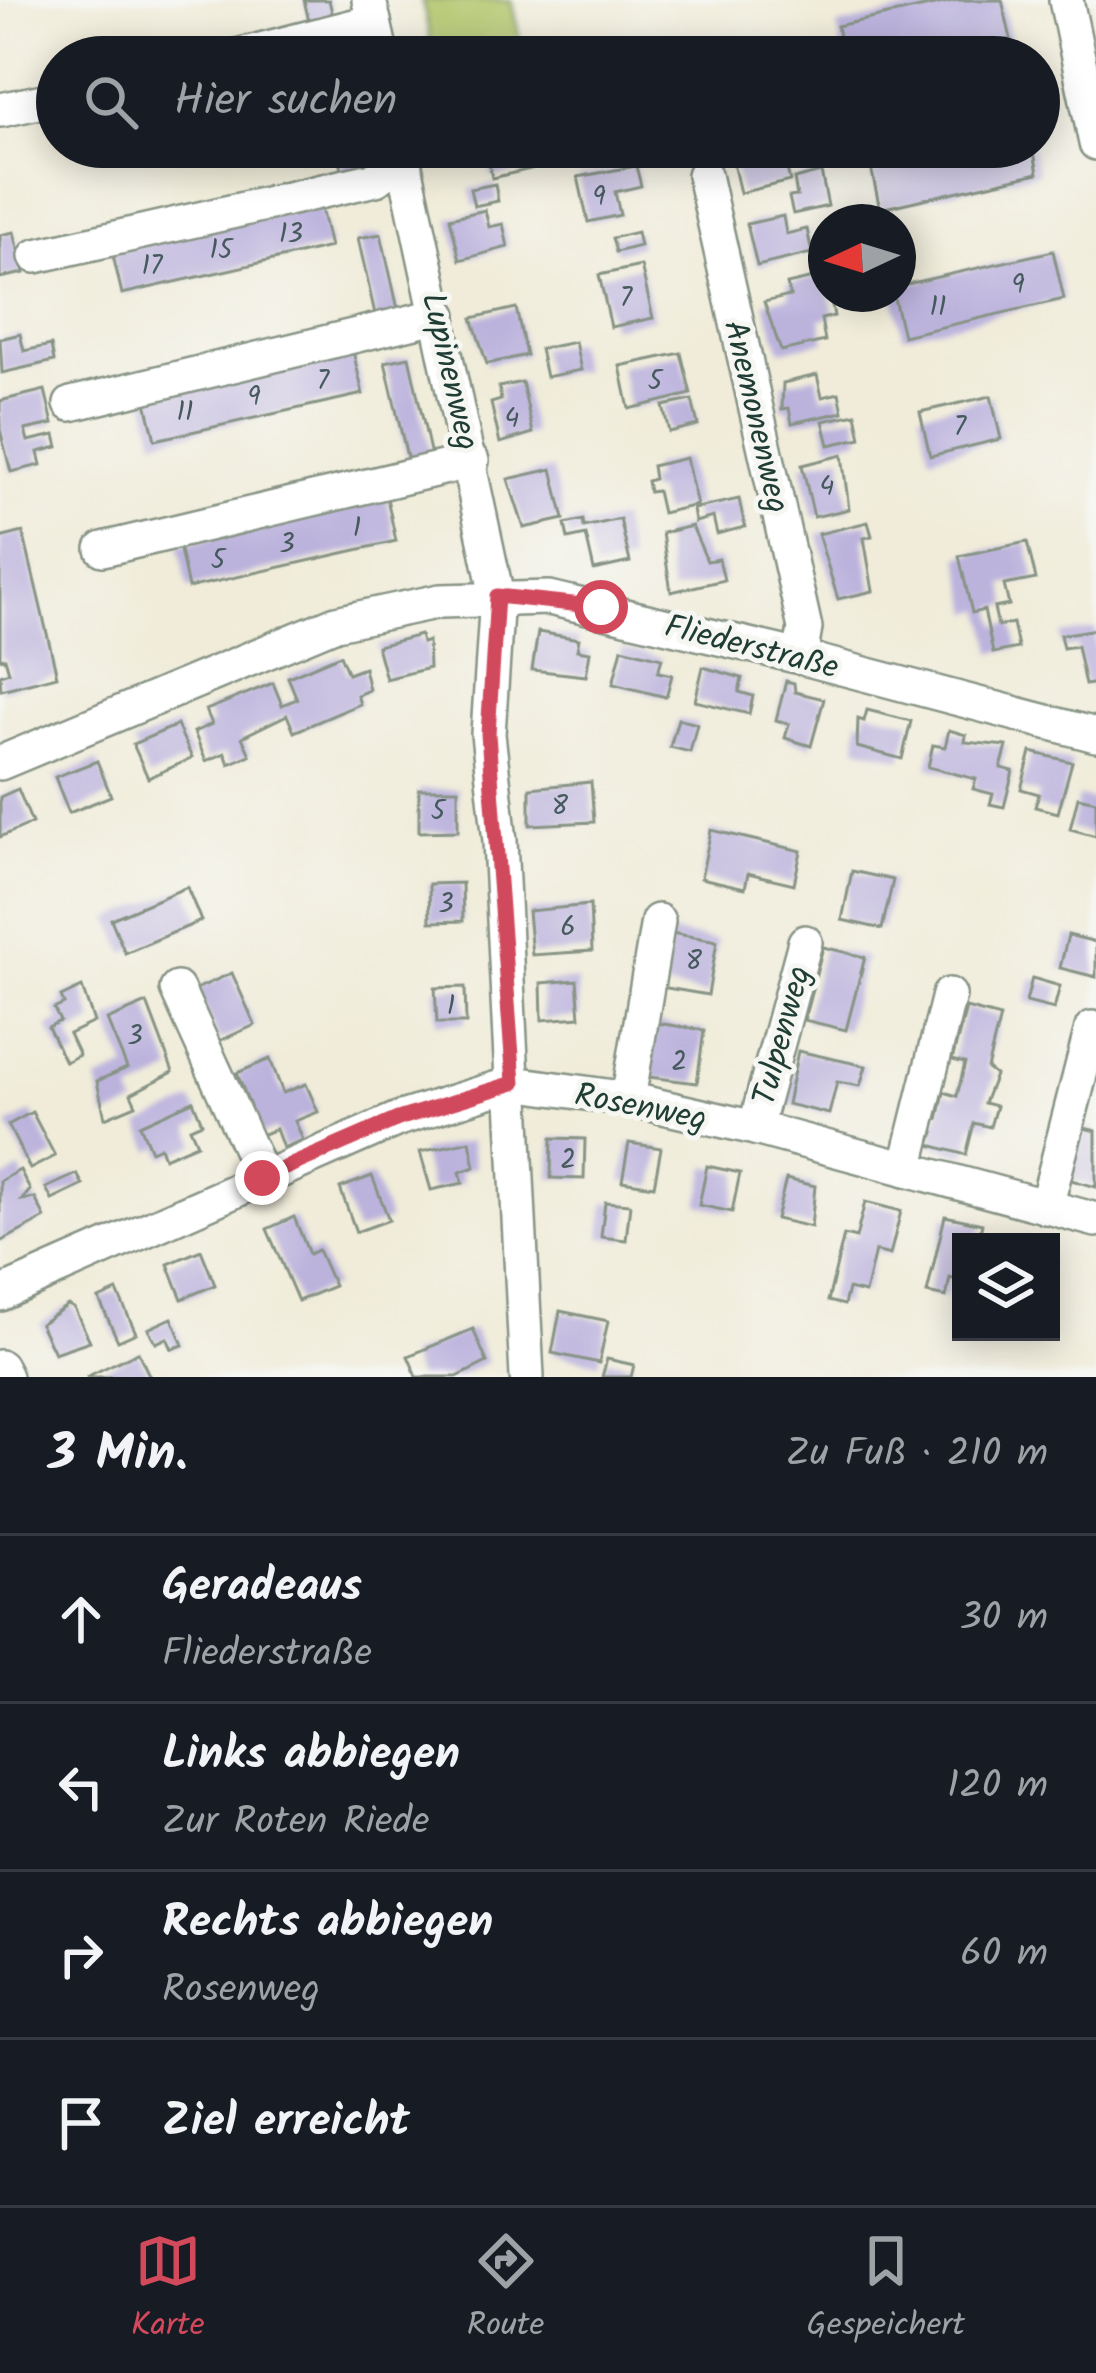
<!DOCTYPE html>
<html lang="de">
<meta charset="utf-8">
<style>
:root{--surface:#171b24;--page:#20242c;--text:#f1f3f6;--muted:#9ea1a6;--line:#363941;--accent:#d1495b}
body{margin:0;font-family:Kalam,sans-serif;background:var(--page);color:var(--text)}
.controls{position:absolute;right:36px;bottom:36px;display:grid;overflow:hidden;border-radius:0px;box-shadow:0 6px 30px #0003}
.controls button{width:108px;height:108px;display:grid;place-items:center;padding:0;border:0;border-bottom:3px solid var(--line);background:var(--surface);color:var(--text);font:60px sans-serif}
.compass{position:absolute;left:808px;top:204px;width:108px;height:108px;border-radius:50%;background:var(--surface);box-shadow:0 6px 30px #0003;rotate:266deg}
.stop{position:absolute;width:36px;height:36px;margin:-27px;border:9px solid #d1495b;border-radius:50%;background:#fff}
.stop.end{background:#d1495b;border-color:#fff;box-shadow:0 3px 12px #0008}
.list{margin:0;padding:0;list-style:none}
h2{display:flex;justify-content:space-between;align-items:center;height:156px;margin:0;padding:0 48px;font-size:51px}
h2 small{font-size:39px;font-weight:400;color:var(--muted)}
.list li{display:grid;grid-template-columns:78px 1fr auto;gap:36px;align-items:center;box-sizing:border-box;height:168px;padding:0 48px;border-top:3px solid var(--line)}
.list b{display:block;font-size:45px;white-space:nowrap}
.list p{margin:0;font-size:39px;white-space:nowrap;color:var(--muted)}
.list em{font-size:39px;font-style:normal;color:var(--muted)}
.icon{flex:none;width:66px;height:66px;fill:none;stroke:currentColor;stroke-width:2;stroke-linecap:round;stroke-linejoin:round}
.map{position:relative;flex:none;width:1096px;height:1377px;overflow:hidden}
.search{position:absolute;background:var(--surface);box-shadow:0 6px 30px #0003;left:36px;right:36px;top:36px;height:132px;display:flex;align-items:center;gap:30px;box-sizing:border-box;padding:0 42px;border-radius:66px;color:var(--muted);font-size:45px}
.sheet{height:828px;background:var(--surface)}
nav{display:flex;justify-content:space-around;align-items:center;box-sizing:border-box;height:168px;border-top:3px solid var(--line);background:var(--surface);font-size:33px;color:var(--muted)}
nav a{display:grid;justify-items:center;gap:6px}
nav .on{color:var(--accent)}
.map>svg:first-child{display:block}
.green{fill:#b0c468;stroke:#68804e;stroke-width:3}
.building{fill:#bcb3dd}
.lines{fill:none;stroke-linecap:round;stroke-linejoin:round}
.minor-casing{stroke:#889486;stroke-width:38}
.minor{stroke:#fff;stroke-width:33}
.route{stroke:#d1495b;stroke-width:15}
.labels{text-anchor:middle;stroke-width:10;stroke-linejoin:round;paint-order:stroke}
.number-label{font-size:27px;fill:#465a5e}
.street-label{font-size:33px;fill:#1f3d34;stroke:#f6f6f2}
</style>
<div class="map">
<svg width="1096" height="1377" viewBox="0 0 1096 1377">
<rect width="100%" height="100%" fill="#f6f6f2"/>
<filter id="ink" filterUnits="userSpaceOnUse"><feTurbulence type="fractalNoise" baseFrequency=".00833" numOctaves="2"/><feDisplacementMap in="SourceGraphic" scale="24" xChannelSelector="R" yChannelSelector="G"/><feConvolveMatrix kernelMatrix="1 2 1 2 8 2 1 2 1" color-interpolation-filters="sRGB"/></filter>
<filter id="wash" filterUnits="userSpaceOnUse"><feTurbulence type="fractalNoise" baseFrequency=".004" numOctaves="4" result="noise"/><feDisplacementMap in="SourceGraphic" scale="48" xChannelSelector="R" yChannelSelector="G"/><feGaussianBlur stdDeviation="2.7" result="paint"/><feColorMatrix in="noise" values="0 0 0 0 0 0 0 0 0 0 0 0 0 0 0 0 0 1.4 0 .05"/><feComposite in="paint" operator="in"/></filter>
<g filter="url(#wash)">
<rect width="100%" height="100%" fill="#f0ecd9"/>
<polygon class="green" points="422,0 511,0 524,57 434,57"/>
<g id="blocks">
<g class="building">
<polygon points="304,0 329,0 335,25 311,30"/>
<polygon points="957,0 1002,0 1011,39 932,57 843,57 837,26"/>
<polygon points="337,147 362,147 367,172 344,177"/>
<polygon points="519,147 549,147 553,164 492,178 487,154"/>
<polygon points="736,147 802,147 802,149 783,153 790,181 740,193 733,163 739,161"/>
<polygon points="917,147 1033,147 1038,173 880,209 869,158"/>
<polygon points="636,166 641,186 615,192 620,215 588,222 578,177"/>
<polygon points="821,172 828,206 793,214 789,197 797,196 794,179"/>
<polygon points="495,184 498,201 474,206 470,189"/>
<polygon points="320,204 330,247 122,294 112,251"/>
<polygon points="485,210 489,227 503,224 508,247 460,260 450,218"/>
<polygon points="783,216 786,234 807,229 812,253 757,266 747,224"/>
<polygon points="14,232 24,273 0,278 0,235"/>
<polygon points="637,232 640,246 616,252 612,238"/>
<polygon points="381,234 400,318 377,323 358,238"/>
<polygon points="1053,251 1064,299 903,336 893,294 898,286"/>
<polygon points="641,266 653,318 611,327 599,275"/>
<polygon points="826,275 834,316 821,319 825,341 781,351 764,302 790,296 787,284"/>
<polygon points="516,308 526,355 487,364 472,318"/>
<polygon points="20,334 24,351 51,345 54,361 2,373 0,339"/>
<polygon points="575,342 581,370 546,377 540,349"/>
<polygon points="353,351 363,394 155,440 145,398"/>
<polygon points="681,353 691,394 629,409 620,366"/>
<polygon points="409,357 433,465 410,470 385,362"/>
<polygon points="817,375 822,397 839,393 843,412 792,423 789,408 782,409 783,383"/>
<polygon points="522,382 533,433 500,443 491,403 501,400 499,387"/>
<polygon points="45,390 53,424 25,430 28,441 55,435 58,447 38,452 41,465 11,472 0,430 0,401"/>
<polygon points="991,396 1001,439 930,456 920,412"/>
<polygon points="692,400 698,425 669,432 663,406"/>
<polygon points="856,414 861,438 829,445 823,421"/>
<polygon points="842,455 849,509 814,517 802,465"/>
<polygon points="686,458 697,505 662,513 657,491 649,492 647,481 654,479 652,466"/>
<polygon points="552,469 564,519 524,528 508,479"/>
<polygon points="387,498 396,541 188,588 179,545"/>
<polygon points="739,499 745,527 717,534 713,517 695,522 693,509"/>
<polygon points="620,519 630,562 594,570 586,535 568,539 565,524 583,520 584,527"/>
<polygon points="868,522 872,536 864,538 873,591 838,599 818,534"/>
<polygon points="692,526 707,561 719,559 724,580 671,592 662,533"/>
<polygon points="23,532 57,676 1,690 0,675 9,672 5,658 0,659 0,538"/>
<polygon points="1027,542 1036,579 1004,585 1009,605 994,608 998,626 1013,623 1018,648 993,653 984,610 972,613 959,556"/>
<polygon points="1096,629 1096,683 1085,685 1077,646 1063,648 1060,635"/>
<polygon points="538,632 579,639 577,650 590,652 586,676 532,670"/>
<polygon points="420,635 422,643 428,641 429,668 386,679 377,646"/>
<polygon points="622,648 662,658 658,672 672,675 666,697 613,684"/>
<polygon points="340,655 348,674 364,668 369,690 357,695 360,704 294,732 287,715 242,737 250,755 229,764 225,753 206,761 194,732 212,724 206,710 273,683 282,705 297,699 288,677"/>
<polygon points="703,667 742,678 739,692 753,696 749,714 695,701"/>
<polygon points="786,681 794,683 795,692 824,699 811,746 785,738 789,724 776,720"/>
<polygon points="867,710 911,721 902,759 857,747 858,719 864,721"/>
<polygon points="678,719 697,724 690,752 670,747"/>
<polygon points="177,725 192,758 148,778 133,744"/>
<polygon points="949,730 966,735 965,742 1007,746 1001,768 1013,771 1004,807 990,804 993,794 973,789 976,779 928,767 933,745 945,747"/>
<polygon points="1031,752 1072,762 1058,813 1035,807 1039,794 1021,789"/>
<polygon points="97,761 111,796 69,813 55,777"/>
<polygon points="591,782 594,822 530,825 530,788"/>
<polygon points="18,789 32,823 0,837 0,797"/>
<polygon points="419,789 458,789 458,831 419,832"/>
<polygon points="1078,797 1096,801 1096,836 1070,829"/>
<polygon points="711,830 801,851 794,884 748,873 745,888 701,878"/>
<polygon points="852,871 893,880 882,929 842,920"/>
<polygon points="462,883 463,921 430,922 429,884"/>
<polygon points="187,887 201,921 125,953 111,919"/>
<polygon points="590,905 592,951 532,955 528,911"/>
<polygon points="671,933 717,941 708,995 661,987"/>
<polygon points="1068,935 1096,942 1096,977 1060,968"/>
<polygon points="823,947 865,957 846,1030 804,1020"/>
<polygon points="232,973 255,1025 219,1041 196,989"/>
<polygon points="1032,978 1060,986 1054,1009 1026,1002"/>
<polygon points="577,980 580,1017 542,1020 541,983"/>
<polygon points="82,987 94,1022 69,1034 79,1055 65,1062 48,1027 60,1021 54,1009 64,1004 61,997"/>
<polygon points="465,987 466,1023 437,1023 435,988"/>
<polygon points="147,1003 173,1072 131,1094 136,1105 105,1118 97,1081 127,1068 107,1020"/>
<polygon points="966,1008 1000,1017 987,1069 995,1075 984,1103 996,1106 990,1127 974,1123 966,1155 930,1145 934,1132 927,1130 931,1117 938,1119 944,1092 957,1096 965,1063 952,1060"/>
<polygon points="656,1023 704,1030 697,1083 649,1077"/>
<polygon points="798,1051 866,1066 860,1086 837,1082 829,1114 787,1104"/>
<polygon points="270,1059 283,1093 306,1084 318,1112 295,1121 303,1140 283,1148 276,1129 261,1135 237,1073"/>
<polygon points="193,1101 202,1123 190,1128 197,1144 164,1158 160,1147 151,1151 140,1125"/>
<polygon points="32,1112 55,1156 30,1169 8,1125"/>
<polygon points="1084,1128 1096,1131 1096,1187 1071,1180 1074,1167 1067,1165 1071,1152 1077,1154"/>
<polygon points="552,1138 585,1139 584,1179 551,1178"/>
<polygon points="470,1141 475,1167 460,1172 463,1183 431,1190 420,1152"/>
<polygon points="629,1143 661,1148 654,1186 622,1181"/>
<polygon points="707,1166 740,1173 732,1212 699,1205"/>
<polygon points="20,1170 30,1190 22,1200 35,1198 45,1218 0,1242 0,1181"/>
<polygon points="77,1174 83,1185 52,1200 46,1188"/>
<polygon points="372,1176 389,1220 356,1232 340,1188"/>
<polygon points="786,1179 815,1186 811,1227 776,1219"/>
<polygon points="605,1202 630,1204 626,1240 601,1237"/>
<polygon points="865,1202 901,1211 890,1255 875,1251 865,1293 848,1289 844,1305 828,1301 844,1235 856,1238"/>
<polygon points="945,1216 982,1224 978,1242 961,1242 961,1281 950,1278 946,1297 927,1293"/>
<polygon points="294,1217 309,1254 318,1250 334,1286 298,1301 267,1229"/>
<polygon points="201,1250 215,1285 182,1299 168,1264"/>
<polygon points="117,1291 136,1333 118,1341 99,1299"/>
<polygon points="68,1305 74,1308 90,1341 54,1353 40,1324"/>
<polygon points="560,1311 608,1321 599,1363 552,1353"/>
<polygon points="172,1318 183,1345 172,1349 167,1338 156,1343 148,1329"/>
<polygon points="473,1329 487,1362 457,1377 417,1377 408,1356"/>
<polygon points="138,1352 150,1377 86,1377"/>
<polygon points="607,1359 634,1365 631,1377 602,1377"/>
</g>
</g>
</g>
<g filter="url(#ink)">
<use href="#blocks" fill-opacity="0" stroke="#889486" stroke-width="3"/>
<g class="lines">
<defs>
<g id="minor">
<polyline points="369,0 382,57"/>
<polyline points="1066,0 1096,143"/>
<polyline points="233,57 374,21"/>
<polyline points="1,110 57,98"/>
<polyline points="401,147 497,596 488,734 500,841 527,1377"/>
<polyline points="704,175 805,628 800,657"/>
<polyline points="36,256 376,179 404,162"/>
<polyline points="71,404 440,315"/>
<polyline points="103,549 472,461"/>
<polyline points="0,763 336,623 440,601 549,598 800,657 1096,735"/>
<polyline points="177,989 263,1178"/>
<polyline points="628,1099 658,921"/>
<polyline points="755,1128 805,942"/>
<polyline points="906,1169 949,995"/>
<polyline points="1046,1207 1092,1028"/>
<polyline points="0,1294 398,1119 514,1083 628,1099 755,1128 1096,1220"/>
<polyline points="0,1367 5,1377"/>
</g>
</defs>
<use href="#minor" class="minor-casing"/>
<use href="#minor" class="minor"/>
</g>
</g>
<g class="lines" filter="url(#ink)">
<polyline class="route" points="262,1178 398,1119 514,1083 488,734 497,596 601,607"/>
</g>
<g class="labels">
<g class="number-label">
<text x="599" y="205">9</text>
<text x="291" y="242">13</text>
<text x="221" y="258">15</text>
<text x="152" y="274">17</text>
<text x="1018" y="293">9</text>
<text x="626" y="306">7</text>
<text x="938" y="315">11</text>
<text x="323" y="389">7</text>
<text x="655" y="389">5</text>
<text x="254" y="405">9</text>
<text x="185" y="420">11</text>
<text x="512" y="427">4</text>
<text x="960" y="435">7</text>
<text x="827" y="495">4</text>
<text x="357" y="536">1</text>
<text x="287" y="552">3</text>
<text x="218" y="568">5</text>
<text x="560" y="814">8</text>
<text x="438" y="819">5</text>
<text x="446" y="912">3</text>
<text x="568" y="935">6</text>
<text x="694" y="969">8</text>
<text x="451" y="1014">1</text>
<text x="135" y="1044">3</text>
<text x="679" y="1070">2</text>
<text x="568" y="1168">2</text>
</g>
<g class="street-label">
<text transform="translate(452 371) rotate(77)" y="12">Lupinenweg</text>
<text transform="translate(758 416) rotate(77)" y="12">Anemonenweg</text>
<text transform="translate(752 645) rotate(14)" y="12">Fliederstraße</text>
<text transform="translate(780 1035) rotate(-75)" y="12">Tulpenweg</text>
<text transform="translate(641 1105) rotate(11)" y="12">Rosenweg</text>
</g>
</g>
</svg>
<div class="controls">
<button><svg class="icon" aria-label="layers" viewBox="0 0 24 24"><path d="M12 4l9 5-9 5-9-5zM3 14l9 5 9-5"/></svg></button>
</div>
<svg class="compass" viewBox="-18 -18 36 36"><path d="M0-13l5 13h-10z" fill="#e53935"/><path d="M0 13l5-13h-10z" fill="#9ea1a6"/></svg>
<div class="stop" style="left:601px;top:607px"></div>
<div class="stop end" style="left:262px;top:1178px"></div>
<div class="search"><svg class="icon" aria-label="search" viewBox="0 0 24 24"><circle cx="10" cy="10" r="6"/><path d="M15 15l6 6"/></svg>Hier suchen</div>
</div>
<section class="sheet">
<h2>3 Min.<small>Zu Fuß · 210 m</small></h2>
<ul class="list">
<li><svg class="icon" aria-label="ahead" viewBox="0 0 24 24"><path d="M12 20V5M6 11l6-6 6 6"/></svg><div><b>Geradeaus</b><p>Fliederstraße</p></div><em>30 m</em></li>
<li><svg class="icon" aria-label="left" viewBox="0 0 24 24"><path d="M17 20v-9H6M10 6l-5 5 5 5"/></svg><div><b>Links abbiegen</b><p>Zur Roten Riede</p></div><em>120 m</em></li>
<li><svg class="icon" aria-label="right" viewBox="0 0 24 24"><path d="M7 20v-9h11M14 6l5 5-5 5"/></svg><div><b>Rechts abbiegen</b><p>Rosenweg</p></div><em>60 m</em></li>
<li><svg class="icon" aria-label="arrive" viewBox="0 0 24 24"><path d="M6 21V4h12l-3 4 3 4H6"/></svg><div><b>Ziel erreicht</b></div></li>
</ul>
</section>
<nav>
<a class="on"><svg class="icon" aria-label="map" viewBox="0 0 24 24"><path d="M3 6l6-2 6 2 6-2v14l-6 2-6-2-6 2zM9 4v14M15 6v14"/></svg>Karte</a>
<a><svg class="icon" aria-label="directions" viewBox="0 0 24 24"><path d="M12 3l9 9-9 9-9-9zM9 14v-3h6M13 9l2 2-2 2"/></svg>Route</a>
<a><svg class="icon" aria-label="saved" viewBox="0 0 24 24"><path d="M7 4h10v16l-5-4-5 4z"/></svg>Gespeichert</a>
</nav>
